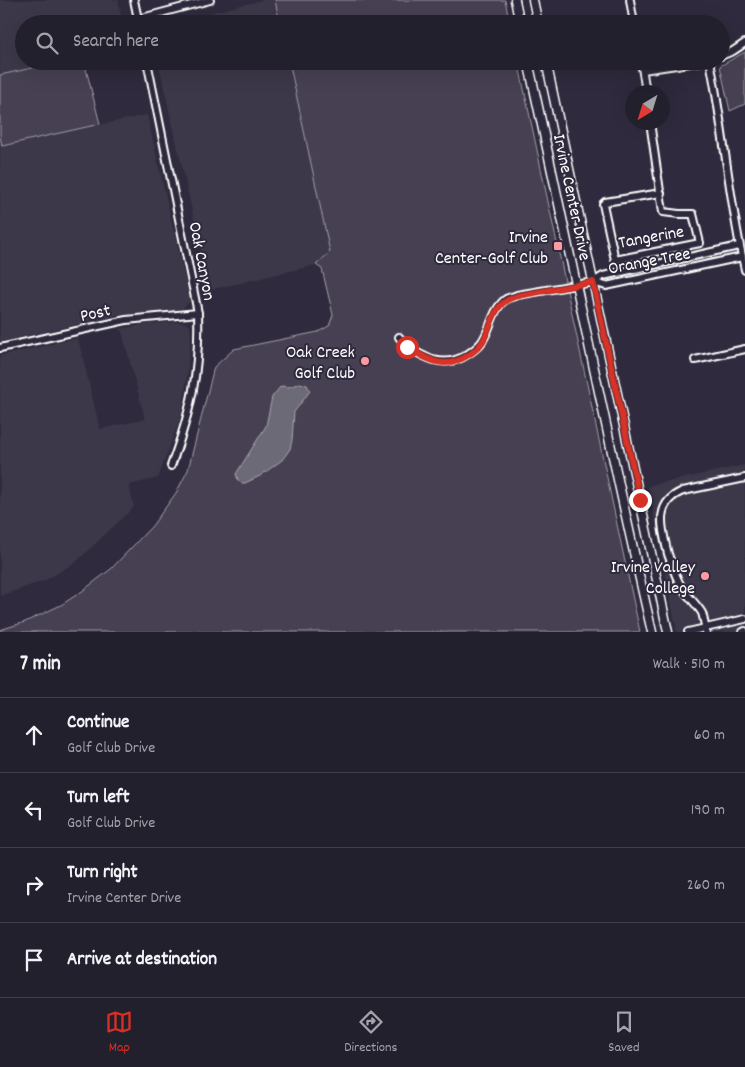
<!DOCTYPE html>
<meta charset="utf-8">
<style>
:root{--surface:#23202e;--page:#2b2836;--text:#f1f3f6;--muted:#a3a3aa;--line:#403e4a;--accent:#d93025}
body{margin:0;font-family:Dekko,sans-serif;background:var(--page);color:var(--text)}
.compass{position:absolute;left:625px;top:85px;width:45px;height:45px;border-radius:50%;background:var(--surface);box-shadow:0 5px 20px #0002;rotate:218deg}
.stop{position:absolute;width:15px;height:15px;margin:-11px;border:4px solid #d93025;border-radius:50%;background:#fff}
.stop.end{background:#d93025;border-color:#fff;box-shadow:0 1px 5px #0008}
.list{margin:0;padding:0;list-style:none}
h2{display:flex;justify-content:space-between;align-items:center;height:65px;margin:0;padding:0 20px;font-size:21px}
h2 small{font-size:16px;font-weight:400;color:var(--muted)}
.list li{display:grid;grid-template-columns:32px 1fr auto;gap:15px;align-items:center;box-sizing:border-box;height:75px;padding:0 20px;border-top:1px solid var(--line)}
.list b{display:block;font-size:19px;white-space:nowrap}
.list p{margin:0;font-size:16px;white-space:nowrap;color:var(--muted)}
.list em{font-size:16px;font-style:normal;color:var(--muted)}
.icon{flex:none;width:28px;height:28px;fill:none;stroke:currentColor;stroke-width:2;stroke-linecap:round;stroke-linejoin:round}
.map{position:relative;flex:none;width:745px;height:632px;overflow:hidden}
.search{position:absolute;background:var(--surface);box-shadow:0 5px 20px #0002;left:15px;right:15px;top:15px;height:55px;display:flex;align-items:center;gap:12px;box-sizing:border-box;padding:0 18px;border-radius:28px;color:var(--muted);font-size:19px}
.sheet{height:365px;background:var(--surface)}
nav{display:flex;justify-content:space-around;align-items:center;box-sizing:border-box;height:70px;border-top:1px solid var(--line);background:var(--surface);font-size:14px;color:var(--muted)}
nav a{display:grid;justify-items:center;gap:2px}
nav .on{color:var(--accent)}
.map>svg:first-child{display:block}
.built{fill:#3c3749}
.green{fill:#464152;stroke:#a2a0a8}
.water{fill:#6d6a77;stroke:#a7a6ad}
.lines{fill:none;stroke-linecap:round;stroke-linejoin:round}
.minor-casing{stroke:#fff;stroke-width:10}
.major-casing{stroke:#fff;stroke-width:11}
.minor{stroke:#2f2a3d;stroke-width:6}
.major{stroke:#2f2a3d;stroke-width:8}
.route{stroke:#d93025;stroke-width:6}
.poi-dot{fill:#ff9aa2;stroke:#2f2a3d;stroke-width:2}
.labels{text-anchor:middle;stroke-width:4;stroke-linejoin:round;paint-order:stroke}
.street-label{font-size:18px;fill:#fff;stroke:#2f2a3d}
.poi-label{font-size:18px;fill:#fff;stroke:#2f2a3d;text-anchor:end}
</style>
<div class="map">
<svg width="745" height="632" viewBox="0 0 745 632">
<rect width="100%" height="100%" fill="#2f2a3d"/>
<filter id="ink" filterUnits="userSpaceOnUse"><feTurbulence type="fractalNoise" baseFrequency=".02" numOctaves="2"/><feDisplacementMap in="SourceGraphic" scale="10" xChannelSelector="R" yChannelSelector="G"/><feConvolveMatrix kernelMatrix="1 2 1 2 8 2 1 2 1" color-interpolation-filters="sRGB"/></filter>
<g filter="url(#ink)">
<g class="built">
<polygon points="0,0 118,0 123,24 24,24 24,61 64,61 0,75"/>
<polygon points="262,0 275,0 280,24 165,24"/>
<polygon points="158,61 289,61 330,252 316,265 210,290"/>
<polygon points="147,115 190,301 182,309 118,315 0,342 0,130 4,145"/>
<polygon points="179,322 186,323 190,326 191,334 187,376 182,413 158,478 129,485 134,507 76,562 46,580 0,596 0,356 78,338 100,429 145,419 122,332 118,329 148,324"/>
<polygon points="745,465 745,632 677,632 648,486"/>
</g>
<g class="green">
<polygon points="275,0 505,0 510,24 280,24"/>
<polygon points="745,52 745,104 730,111 720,66"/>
<polygon points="64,61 84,61 100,124 2,146 0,135 0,75"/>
<polygon points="289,61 518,61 640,632 0,632 0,630 25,622 61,605 81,592 111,569 152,526 176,493 188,470 214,367 234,349 318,332 329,326 333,315 322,269 316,265 330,252"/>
</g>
<polygon class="water" points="300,383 307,385 310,391 294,412 292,440 290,449 282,460 260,476 245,483 241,483 238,480 236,474 266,426 272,397 281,386 289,387"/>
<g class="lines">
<defs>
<g id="minor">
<polyline points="134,0 139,24"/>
<polyline points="630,0 634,24"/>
<polyline points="138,19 210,0"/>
<polyline points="721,56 733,51 745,43"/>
<path d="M 147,61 L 198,313 C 200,372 191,411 171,466"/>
<polyline points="641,61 646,92"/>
<path d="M 710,61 C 724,130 729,201 745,270"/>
<polyline points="643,70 703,61"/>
<polyline points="650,122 663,212 679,214 693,214 700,243 615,260 603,204 605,202 661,193"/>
<polyline points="593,282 606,286 742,257"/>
<path d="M 399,337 C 409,349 419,355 434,360 C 444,363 453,362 463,357 C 470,353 476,349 481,343 C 491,330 492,309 506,299 C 509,297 514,297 517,295 L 593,282 L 603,276 L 739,246"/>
<polyline points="0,348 126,320 198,313"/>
<polyline points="695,360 745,349"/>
<polyline points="688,632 745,619"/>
<path d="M 706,632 C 705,626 704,619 702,613 C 696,603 687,596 681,586 C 675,576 672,565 668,554 C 662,529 653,503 683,491 L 745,478"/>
<polyline points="743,632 745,631"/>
</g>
<g id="major">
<polyline points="515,0 520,24"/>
<polyline points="533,0 538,24"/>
<path d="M 528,61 C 570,251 608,442 652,632"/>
<polyline points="546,61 668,632"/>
</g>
</defs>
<use href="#minor" class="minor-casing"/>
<use href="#major" class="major-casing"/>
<use href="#minor" class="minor"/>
<use href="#major" class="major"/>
</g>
</g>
<g class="lines" filter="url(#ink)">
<path class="route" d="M 407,347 C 417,353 430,362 443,363 C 457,364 476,353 483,341 C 494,321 492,304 517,296 L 593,282 L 640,500"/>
</g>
<g class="poi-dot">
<rect x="553" y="241" width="10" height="10" rx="2.5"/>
<circle cx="365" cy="361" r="5"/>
<circle cx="705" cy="576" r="5"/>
</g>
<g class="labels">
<g class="street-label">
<text transform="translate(573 197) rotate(78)" y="6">Irvine Center Drive</text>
<text transform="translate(651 236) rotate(-10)" y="6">Tangerine</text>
<text transform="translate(649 260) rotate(-11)" y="6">Orange Tree</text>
<text transform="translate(203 261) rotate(79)" y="6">Oak Canyon</text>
<text transform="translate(95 312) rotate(-13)" y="6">Post</text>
</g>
<g class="poi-label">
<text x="548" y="242">Irvine<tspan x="548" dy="21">Center-Golf Club</tspan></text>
<text x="355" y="357">Oak Creek<tspan x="355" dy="21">Golf Club</tspan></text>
<text x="695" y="572">Irvine Valley<tspan x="695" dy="21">College</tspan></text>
</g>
</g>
</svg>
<svg class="compass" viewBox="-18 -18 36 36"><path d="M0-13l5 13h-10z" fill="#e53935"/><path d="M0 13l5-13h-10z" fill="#a3a3aa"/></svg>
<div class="stop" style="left:407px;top:347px"></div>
<div class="stop end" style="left:640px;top:500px"></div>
<div class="search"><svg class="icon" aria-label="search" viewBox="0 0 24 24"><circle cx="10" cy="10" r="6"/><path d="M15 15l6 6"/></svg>Search here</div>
</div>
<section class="sheet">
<h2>7 min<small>Walk · 510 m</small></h2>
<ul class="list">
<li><svg class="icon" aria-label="ahead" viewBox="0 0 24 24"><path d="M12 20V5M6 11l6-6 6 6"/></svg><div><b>Continue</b><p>Golf Club Drive</p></div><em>60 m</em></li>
<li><svg class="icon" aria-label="left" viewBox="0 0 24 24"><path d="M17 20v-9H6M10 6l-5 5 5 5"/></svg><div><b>Turn left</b><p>Golf Club Drive</p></div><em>190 m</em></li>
<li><svg class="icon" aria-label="right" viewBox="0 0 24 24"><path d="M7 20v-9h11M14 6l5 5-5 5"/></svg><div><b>Turn right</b><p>Irvine Center Drive</p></div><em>260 m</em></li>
<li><svg class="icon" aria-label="arrive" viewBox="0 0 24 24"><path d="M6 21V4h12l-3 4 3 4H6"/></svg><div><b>Arrive at destination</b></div></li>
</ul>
</section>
<nav>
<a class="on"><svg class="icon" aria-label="map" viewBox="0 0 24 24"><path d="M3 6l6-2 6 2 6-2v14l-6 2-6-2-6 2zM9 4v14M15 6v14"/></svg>Map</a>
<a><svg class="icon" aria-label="directions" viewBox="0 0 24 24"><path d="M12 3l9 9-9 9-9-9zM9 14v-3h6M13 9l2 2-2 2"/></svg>Directions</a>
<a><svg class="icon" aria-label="saved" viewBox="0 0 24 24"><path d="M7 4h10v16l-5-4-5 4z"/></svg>Saved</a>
</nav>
